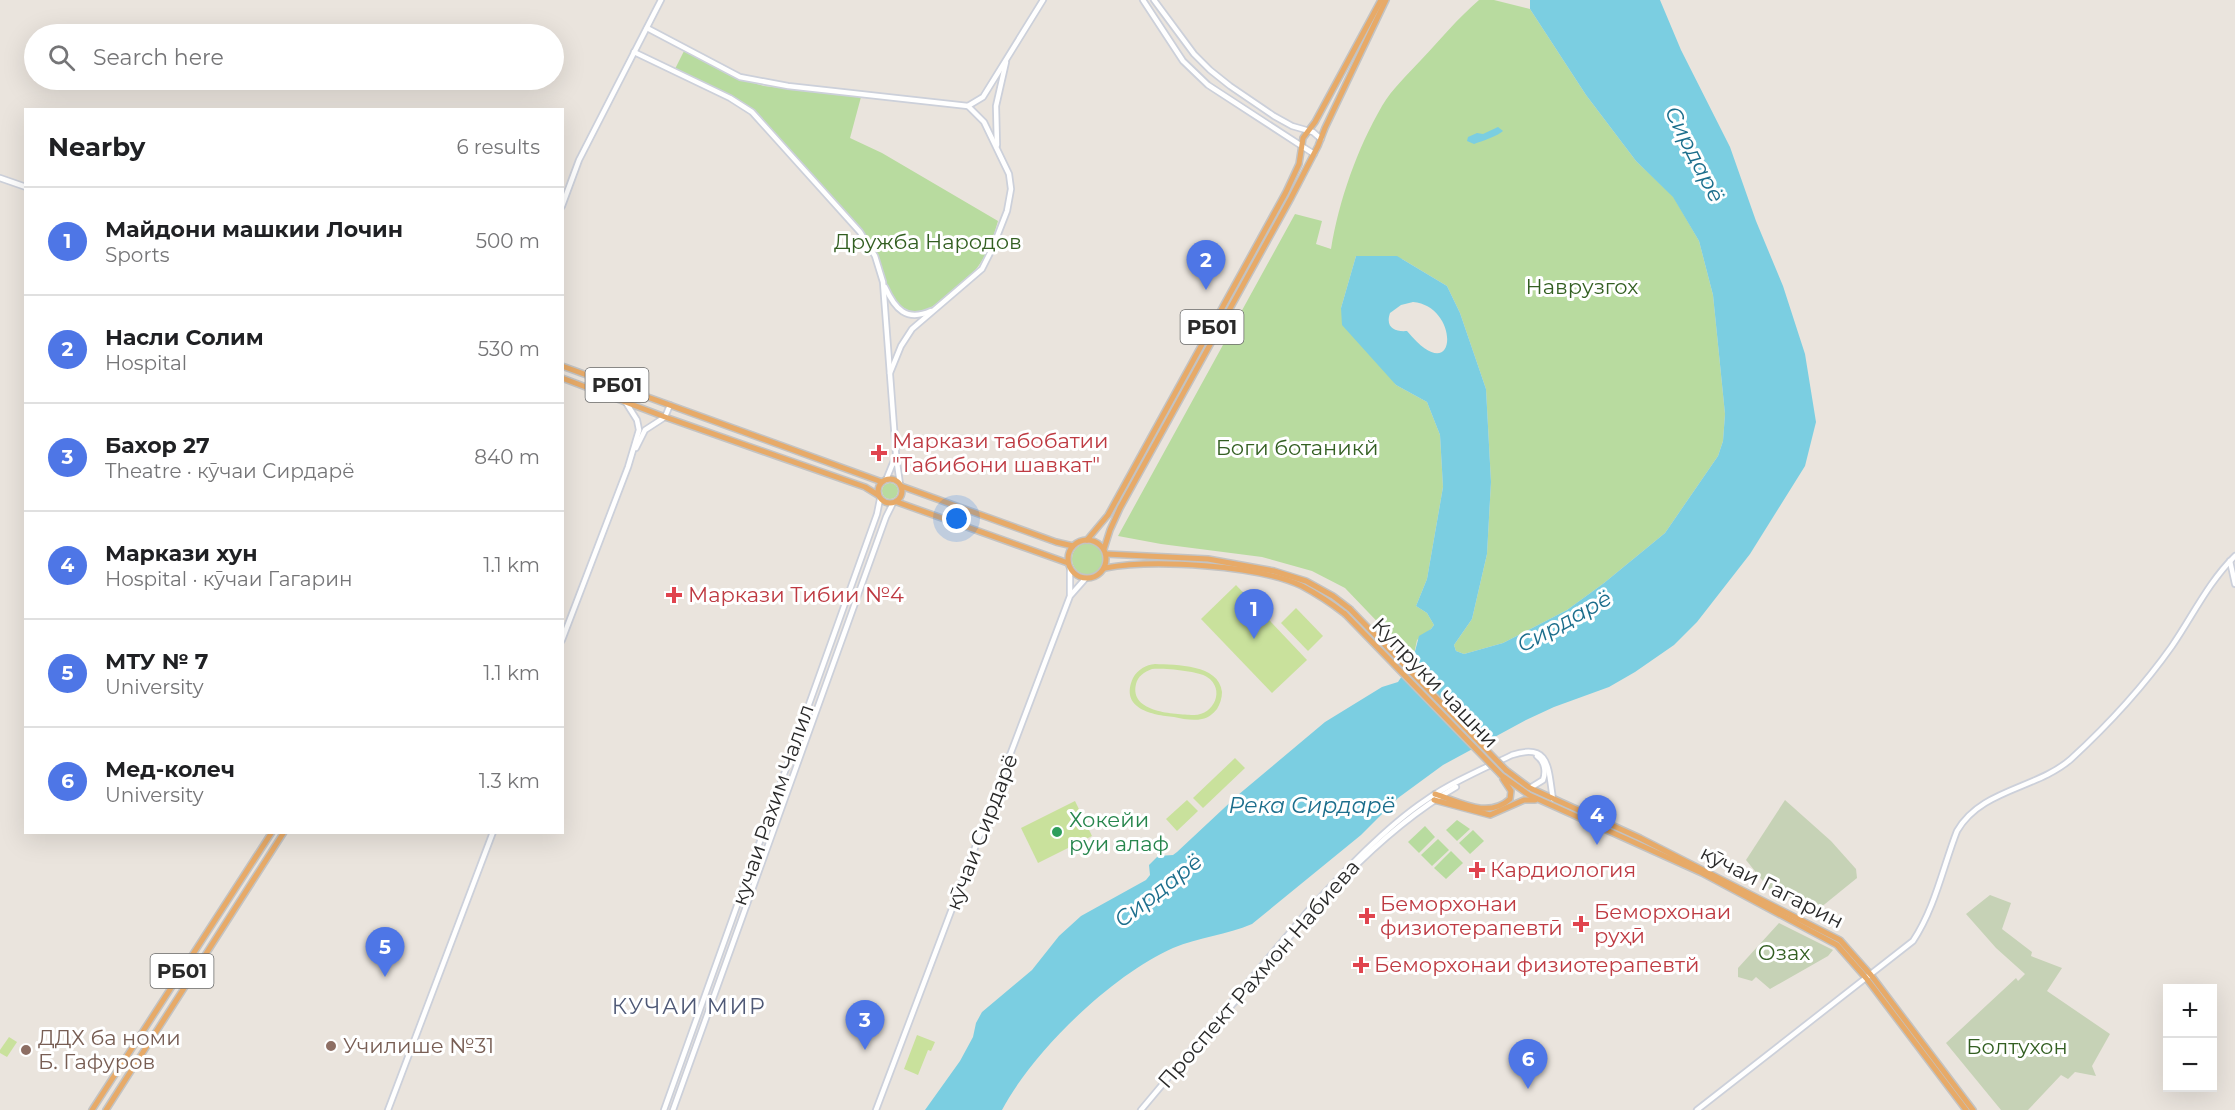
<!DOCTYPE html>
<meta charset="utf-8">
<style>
:root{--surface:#fff;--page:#f2f2f2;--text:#202124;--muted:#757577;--line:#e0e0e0;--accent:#4e76e6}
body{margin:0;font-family:Montserrat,sans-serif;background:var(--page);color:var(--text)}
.controls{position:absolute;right:18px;bottom:18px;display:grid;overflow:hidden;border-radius:0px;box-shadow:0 6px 24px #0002}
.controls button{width:54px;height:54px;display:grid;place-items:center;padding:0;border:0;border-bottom:2px solid var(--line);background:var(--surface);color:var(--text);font:30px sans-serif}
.you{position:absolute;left:957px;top:519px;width:21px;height:21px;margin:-15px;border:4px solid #fff;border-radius:50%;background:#1a73e8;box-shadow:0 0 0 9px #1a73e833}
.badge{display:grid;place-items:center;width:39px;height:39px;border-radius:50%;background:var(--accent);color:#fff;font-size:20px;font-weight:700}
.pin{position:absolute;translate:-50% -50px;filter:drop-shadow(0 2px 3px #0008)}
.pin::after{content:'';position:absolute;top:32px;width:21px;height:18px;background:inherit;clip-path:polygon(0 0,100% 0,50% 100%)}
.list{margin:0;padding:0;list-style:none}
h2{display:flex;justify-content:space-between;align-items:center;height:78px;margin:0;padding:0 24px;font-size:26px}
h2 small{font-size:20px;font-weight:400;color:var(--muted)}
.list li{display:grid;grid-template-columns:39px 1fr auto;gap:18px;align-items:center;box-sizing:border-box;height:108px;padding:0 24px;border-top:2px solid var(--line)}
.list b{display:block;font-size:22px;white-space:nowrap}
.list p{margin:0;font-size:20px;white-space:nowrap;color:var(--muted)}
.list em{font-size:20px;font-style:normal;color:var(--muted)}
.icon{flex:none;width:33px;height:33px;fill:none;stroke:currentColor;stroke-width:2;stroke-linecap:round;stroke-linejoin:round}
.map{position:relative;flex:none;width:2235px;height:1110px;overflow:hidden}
.search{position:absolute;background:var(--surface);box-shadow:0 6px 24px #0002;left:24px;top:24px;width:540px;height:66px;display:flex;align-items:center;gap:15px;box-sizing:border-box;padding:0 21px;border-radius:33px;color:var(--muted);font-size:22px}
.panel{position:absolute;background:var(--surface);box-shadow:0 6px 24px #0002;left:24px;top:108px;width:540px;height:726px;border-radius:0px}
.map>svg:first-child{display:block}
.green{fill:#b8db9f}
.cemetery{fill:#c6d2b6}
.pitch{fill:#c9e19c;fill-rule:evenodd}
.water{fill:#7bcee1;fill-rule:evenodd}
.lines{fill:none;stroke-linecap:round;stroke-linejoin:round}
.tertiary-casing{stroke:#ccd0da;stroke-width:8}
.secondary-casing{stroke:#ccd0da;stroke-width:8}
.trunk-casing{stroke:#c3c3c3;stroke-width:8}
.tertiary{stroke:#fff;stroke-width:4.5}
.secondary{stroke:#fff;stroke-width:4.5}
.trunk{stroke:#e7aa68;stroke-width:5}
.trunk-bridge-casing{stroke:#c3c3c3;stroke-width:8;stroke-linecap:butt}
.trunk-bridge{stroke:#e7aa68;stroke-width:5}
.health-dot{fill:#e0444e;stroke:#fff;stroke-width:2}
.leisure-dot{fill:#2e9e5b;stroke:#fff;stroke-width:2}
.education-dot{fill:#8d6e63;stroke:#fff;stroke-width:2}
.labels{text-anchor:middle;stroke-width:6;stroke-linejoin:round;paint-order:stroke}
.shield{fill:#fff;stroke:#6a6a6a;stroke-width:1.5}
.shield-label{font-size:20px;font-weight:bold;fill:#2a2a2a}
.park-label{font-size:21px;fill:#335f22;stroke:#fff}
.health-label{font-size:21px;fill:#be3a42;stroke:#fff;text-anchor:start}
.street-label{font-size:21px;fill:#2a2a2a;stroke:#fff}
.leisure-label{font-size:21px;fill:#27864d;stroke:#fff;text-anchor:start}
.education-label{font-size:21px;fill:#785e54;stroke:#fff;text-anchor:start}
.water-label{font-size:22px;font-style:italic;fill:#1c6e8c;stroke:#fff}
.neighbourhood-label{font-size:22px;letter-spacing:1.5px;fill:#4f5976;stroke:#fff}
</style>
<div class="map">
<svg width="2235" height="1110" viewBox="0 0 2235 1110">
<rect width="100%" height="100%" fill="#eae4dd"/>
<g class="green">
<path d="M 1479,0 L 1494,0 L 1530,9 L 1586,95 L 1636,161 L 1673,196 L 1699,241 L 1713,295 L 1725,414 L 1723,441 L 1718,456 L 1665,533 L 1604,583 L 1567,610 L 1503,643 L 1464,654 L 1456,651 L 1454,645 L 1472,619 L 1487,554 L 1491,482 L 1486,389 L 1460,313 L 1447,286 L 1402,259 L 1356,256 L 1341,308 L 1396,385 L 1427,402 L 1440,435 L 1443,487 L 1427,579 L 1416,606 L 1427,613 L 1434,625 L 1431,629 L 1417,640 L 1413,659 L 1345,588 L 1312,571 L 1262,557 L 1161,544 L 1118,536 L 1295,214 L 1322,221 L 1316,244 L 1331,249 C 1339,200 1357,149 1382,106 C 1392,89 1408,74 1421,60 C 1440,40 1458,18 1479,0 Z"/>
<path d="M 684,51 L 739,79 L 764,86 L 861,97 L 850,138 L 882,153 L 998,221 C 993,238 988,253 977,268 C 968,280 934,310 919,312 C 911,313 904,309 898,303 C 880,285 882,256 867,237 L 754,110 L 675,69 Z"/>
<circle cx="890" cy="491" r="8"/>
<circle cx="1088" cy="559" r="16"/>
<polygon points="1457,820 1470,829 1457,841 1446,830"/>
<polygon points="1425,826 1435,837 1419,853 1408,842"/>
<polygon points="1473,830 1484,841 1470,854 1459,843"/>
<polygon points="1438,839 1449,850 1432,866 1421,855"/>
<polygon points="1451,851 1463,863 1446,879 1434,868"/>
</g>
<g class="cemetery">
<polygon points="1785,800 1831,841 1856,869 1857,878 1820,908 1771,891 1746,860"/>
<polygon points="1990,895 2011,903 2002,929 2032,952 2031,956 2062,968 2047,991 2110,1034 2092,1066 2096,1076 2075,1072 2068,1079 2061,1075 2028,1110 2001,1110 1946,1043 2016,978 2018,981 2025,974 1996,948 1966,914"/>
<polygon points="1779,923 1833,950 1828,956 1770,989 1756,977 1752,981 1738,977 1738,968"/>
</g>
<g class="pitch">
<polygon points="1236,585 1307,660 1272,693 1201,619"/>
<polygon points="1296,608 1323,636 1308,651 1281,623"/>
<path d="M 1155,664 C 1176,665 1219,664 1222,692 C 1222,698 1220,704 1217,709 C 1213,714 1208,718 1202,719 C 1193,721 1183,719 1174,717 C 1153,715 1119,709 1133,678 C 1138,669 1146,665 1155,664 ZM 1152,669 C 1164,668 1198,671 1207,677 C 1226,689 1214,716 1193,715 C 1175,714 1129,713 1136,684 C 1138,676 1144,672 1152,669 Z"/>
<polygon points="1235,758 1245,768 1203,808 1193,798"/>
<polygon points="1187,800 1198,811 1177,831 1166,819"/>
<polygon points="1075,801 1092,836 1038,863 1021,828"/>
<polygon points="917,1035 935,1042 931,1051 928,1050 918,1075 904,1069"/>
<polygon points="9,1037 17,1042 7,1057 0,1053 0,1050"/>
</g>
<g class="water">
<path d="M 1530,0 L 1660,0 L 1681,50 L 1730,147 L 1756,221 L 1783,286 L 1805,354 L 1816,422 L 1805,466 L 1750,554 L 1697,622 L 1674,645 L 1635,672 L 1609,687 L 1554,707 L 1526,720 L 1443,765 L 1398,798 L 1361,835 L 1252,924 C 1227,935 1199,937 1173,948 C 1112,975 1033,1051 1002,1110 L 925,1110 L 960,1061 L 973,1037 L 976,1023 L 982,1012 L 1032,970 L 1059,936 L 1081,916 L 1146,880 L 1150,875 L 1149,865 L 1158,856 L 1173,855 L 1177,852 L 1238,795 L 1325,722 L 1382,687 L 1398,682 L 1413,659 L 1419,636 L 1431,629 L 1434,625 L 1427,613 L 1416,606 L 1427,579 L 1443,487 L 1440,435 L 1427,402 L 1396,385 L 1342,325 L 1341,308 L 1356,256 L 1397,256 L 1447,286 L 1460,313 L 1486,389 L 1491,482 L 1487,554 L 1472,619 L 1454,645 L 1456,651 L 1464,654 L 1503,643 L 1567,610 L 1604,583 L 1665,533 L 1718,456 L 1723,441 L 1725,414 L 1713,295 L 1699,241 L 1673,197 L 1636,161 L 1586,95 L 1530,9 ZM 1413,302 C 1461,306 1458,393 1407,331 C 1395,332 1385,328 1390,313 L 1401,305 Z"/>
<path d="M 1498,127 L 1503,131 C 1498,136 1482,141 1474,144 L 1467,141 L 1468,137 L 1477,133 L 1483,134 Z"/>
</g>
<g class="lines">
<defs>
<g id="tertiary">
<polyline points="647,28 740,77 788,86 968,106 984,122 1009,174 1011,189 1007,211 993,247 982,269 912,329 901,346 890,373"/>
<polyline points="634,52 730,98 752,112 860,232 875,256 883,282 896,454"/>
<polyline points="968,106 983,97 1043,0"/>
<polyline points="997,145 996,106 1006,62"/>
<polyline points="0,178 26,187"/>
<path d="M 885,287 C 895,309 906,322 931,311"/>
<polyline points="896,456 900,484"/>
<polyline points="886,480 895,458"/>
<polyline points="2230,561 2235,584"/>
<path d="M 1697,1110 L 1913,941 C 1935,908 1943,867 1957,831 C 1981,789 2037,789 2071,759 C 2108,725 2143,687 2172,646 C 2192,617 2209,581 2235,556"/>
</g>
<g id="secondary">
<polyline points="1143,0 1183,61 1208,85 1314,154"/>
<polyline points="1154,0 1194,54 1210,70 1230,86 1274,116 1292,126 1313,132 1321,139"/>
<polyline points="562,206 579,160 661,0"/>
<polyline points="636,448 645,430 665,417 670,405"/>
<polyline points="896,454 896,456"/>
<polyline points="1070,568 1070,595"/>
<polyline points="562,640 628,467 639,430 637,420 625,401 629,389"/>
<path d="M 1530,788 L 1543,780 C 1546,772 1545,762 1537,756"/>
<path d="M 1198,1045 C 1275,957 1354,846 1456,787"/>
<polyline points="388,1110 493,832"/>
<polyline points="664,1110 877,514 880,499"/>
<polyline points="673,1110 886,517 893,503"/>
<polyline points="876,1110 1070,596 1085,579"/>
<path d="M 1141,1110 L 1308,911 C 1342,874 1384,828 1426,800 C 1452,782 1483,769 1512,755 C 1551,742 1548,770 1553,799"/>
</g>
<g id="trunk">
<polyline points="562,366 882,482"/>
<polyline points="562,378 665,417 865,487 878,495"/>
<circle cx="890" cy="491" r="12"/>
<polyline points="901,486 1056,542 1073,546"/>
<polyline points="897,502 1068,563"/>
<circle cx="1087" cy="559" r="19"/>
<polyline points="1087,540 1108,515 1286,192 1299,164 1303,138 1315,122 1381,0"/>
<polyline points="1104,549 1110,530 1120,508 1291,198 1318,146 1325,128 1386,0"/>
<polyline points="1106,554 1208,559 1274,571 1306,581 1333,596 1350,609"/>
<path d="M 1105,568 C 1153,559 1258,565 1302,586 C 1317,594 1332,604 1345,614"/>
<polyline points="1506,770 1530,788 1640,838 1840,940 1871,975 1973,1110"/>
<polyline points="1501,775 1529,795 1702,873 1837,945 1866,978 1966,1110"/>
<path d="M 1435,794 C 1460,802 1488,819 1510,799 L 1511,791 L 1503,779"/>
<polyline points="1434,800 1490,815 1524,800 1535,800"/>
<polyline points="92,1110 272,832"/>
<polyline points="106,1110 284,832"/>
</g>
</defs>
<use href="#tertiary" class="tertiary-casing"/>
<use href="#secondary" class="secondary-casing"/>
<use href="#trunk" class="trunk-casing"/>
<use href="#tertiary" class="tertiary"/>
<use href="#secondary" class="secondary"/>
<use href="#trunk" class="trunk"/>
<defs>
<g id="trunk-bridge">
<polyline points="1350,609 1506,770"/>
<polyline points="1345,614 1501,775"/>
</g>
</defs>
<use href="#trunk-bridge" class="trunk-bridge-casing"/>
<use href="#trunk-bridge" class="trunk-bridge"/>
</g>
<g class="health-dot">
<path d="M876 444h6v6h6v6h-6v6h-6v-6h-6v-6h6z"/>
<path d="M671 586h6v6h6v6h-6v6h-6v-6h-6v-6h6z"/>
<path d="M1474 861h6v6h6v6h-6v6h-6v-6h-6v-6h6z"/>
<path d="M1364 907h6v6h6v6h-6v6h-6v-6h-6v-6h6z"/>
<path d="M1578 915h6v6h6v6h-6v6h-6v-6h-6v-6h6z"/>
<path d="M1358 956h6v6h6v6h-6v6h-6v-6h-6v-6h6z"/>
</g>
<circle class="leisure-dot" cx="1057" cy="832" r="6"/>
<g class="education-dot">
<circle cx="331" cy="1046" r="6"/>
<circle cx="26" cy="1050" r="6"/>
</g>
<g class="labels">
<g class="shield">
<rect x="1180.5" y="310" width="63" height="34" rx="4.5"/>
<rect x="585.5" y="368" width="63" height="34" rx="4.5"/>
<rect x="150.5" y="954" width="63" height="34" rx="4.5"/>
</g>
<g class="shield-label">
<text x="1212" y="334">РБ01</text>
<text x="617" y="392">РБ01</text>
<text x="182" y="978">РБ01</text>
</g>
<g class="park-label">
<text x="928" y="249">Дружба Народов</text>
<text x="1582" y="294">Наврузгох</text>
<text x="1297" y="455">Боги ботаникй</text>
<text x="1784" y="960">Озах</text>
<text x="2017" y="1054">Болтухон</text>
</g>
<g class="health-label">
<text x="892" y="448">Маркази табобатии<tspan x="892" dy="24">"Табибони шавкат"</tspan></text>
<text x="688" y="602">Маркази Тибии №4</text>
<text x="1490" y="877">Кардиология</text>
<text x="1380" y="911">Беморхонаи<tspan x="1380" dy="24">физиотерапевтӣ</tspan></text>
<text x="1594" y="919">Беморхонаи<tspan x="1594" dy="24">руҳӣ</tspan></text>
<text x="1374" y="972">Беморхонаи физиотерапевтй</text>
</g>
<g class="street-label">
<text transform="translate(1435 683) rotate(46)" y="7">Купруки чашни</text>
<text transform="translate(773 805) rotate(-71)" y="7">кучаи Рахим Чалил</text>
<text transform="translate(982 832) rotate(-69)" y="7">кӯчаи Сирдарё</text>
<text transform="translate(1772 887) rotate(27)" y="7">кӯчаи Гагарин</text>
<text transform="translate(1259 974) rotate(-49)" y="7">Проспект Рахмон Набиева</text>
</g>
<g class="leisure-label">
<text x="1069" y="827">Хокейи<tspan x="1069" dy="24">руи алаф</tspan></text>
</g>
<g class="education-label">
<text x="38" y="1045">ДДХ ба номи<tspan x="38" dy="24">Б. Гафуров</tspan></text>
<text x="343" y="1053">Училише №31</text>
</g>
<g class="water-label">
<text transform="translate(1695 154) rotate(63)" y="8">Сирдарё</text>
<text transform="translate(1564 621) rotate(-29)" y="8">Сирдарё</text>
<text x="1312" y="813">Река Сирдарё</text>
<text transform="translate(1158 890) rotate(-38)" y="8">Сирдарё</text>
</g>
<g class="neighbourhood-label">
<text x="689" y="1014">КУЧАИ МИР</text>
</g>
</g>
</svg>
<div class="controls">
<button>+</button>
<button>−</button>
</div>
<div class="you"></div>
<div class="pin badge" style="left:1254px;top:639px">1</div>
<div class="pin badge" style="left:1206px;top:290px">2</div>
<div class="pin badge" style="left:865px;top:1050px">3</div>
<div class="pin badge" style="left:1597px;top:845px">4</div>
<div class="pin badge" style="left:385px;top:977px">5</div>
<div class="pin badge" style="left:1528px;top:1089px">6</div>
<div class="search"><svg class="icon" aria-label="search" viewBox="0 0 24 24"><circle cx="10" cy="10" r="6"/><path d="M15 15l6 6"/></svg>Search here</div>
<section class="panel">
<h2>Nearby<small>6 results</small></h2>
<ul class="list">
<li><span class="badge">1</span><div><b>Майдони машкии Лочин</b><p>Sports</p></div><em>500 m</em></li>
<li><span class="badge">2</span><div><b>Насли Солим</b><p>Hospital</p></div><em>530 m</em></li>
<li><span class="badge">3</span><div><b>Бахор 27</b><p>Theatre · кӯчаи Сирдарё</p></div><em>840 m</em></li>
<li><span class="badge">4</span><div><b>Маркази хун</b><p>Hospital · кӯчаи Гагарин</p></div><em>1.1 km</em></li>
<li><span class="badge">5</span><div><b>МТУ № 7</b><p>University</p></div><em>1.1 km</em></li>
<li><span class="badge">6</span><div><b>Мед-колеч</b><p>University</p></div><em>1.3 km</em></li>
</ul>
</section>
</div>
